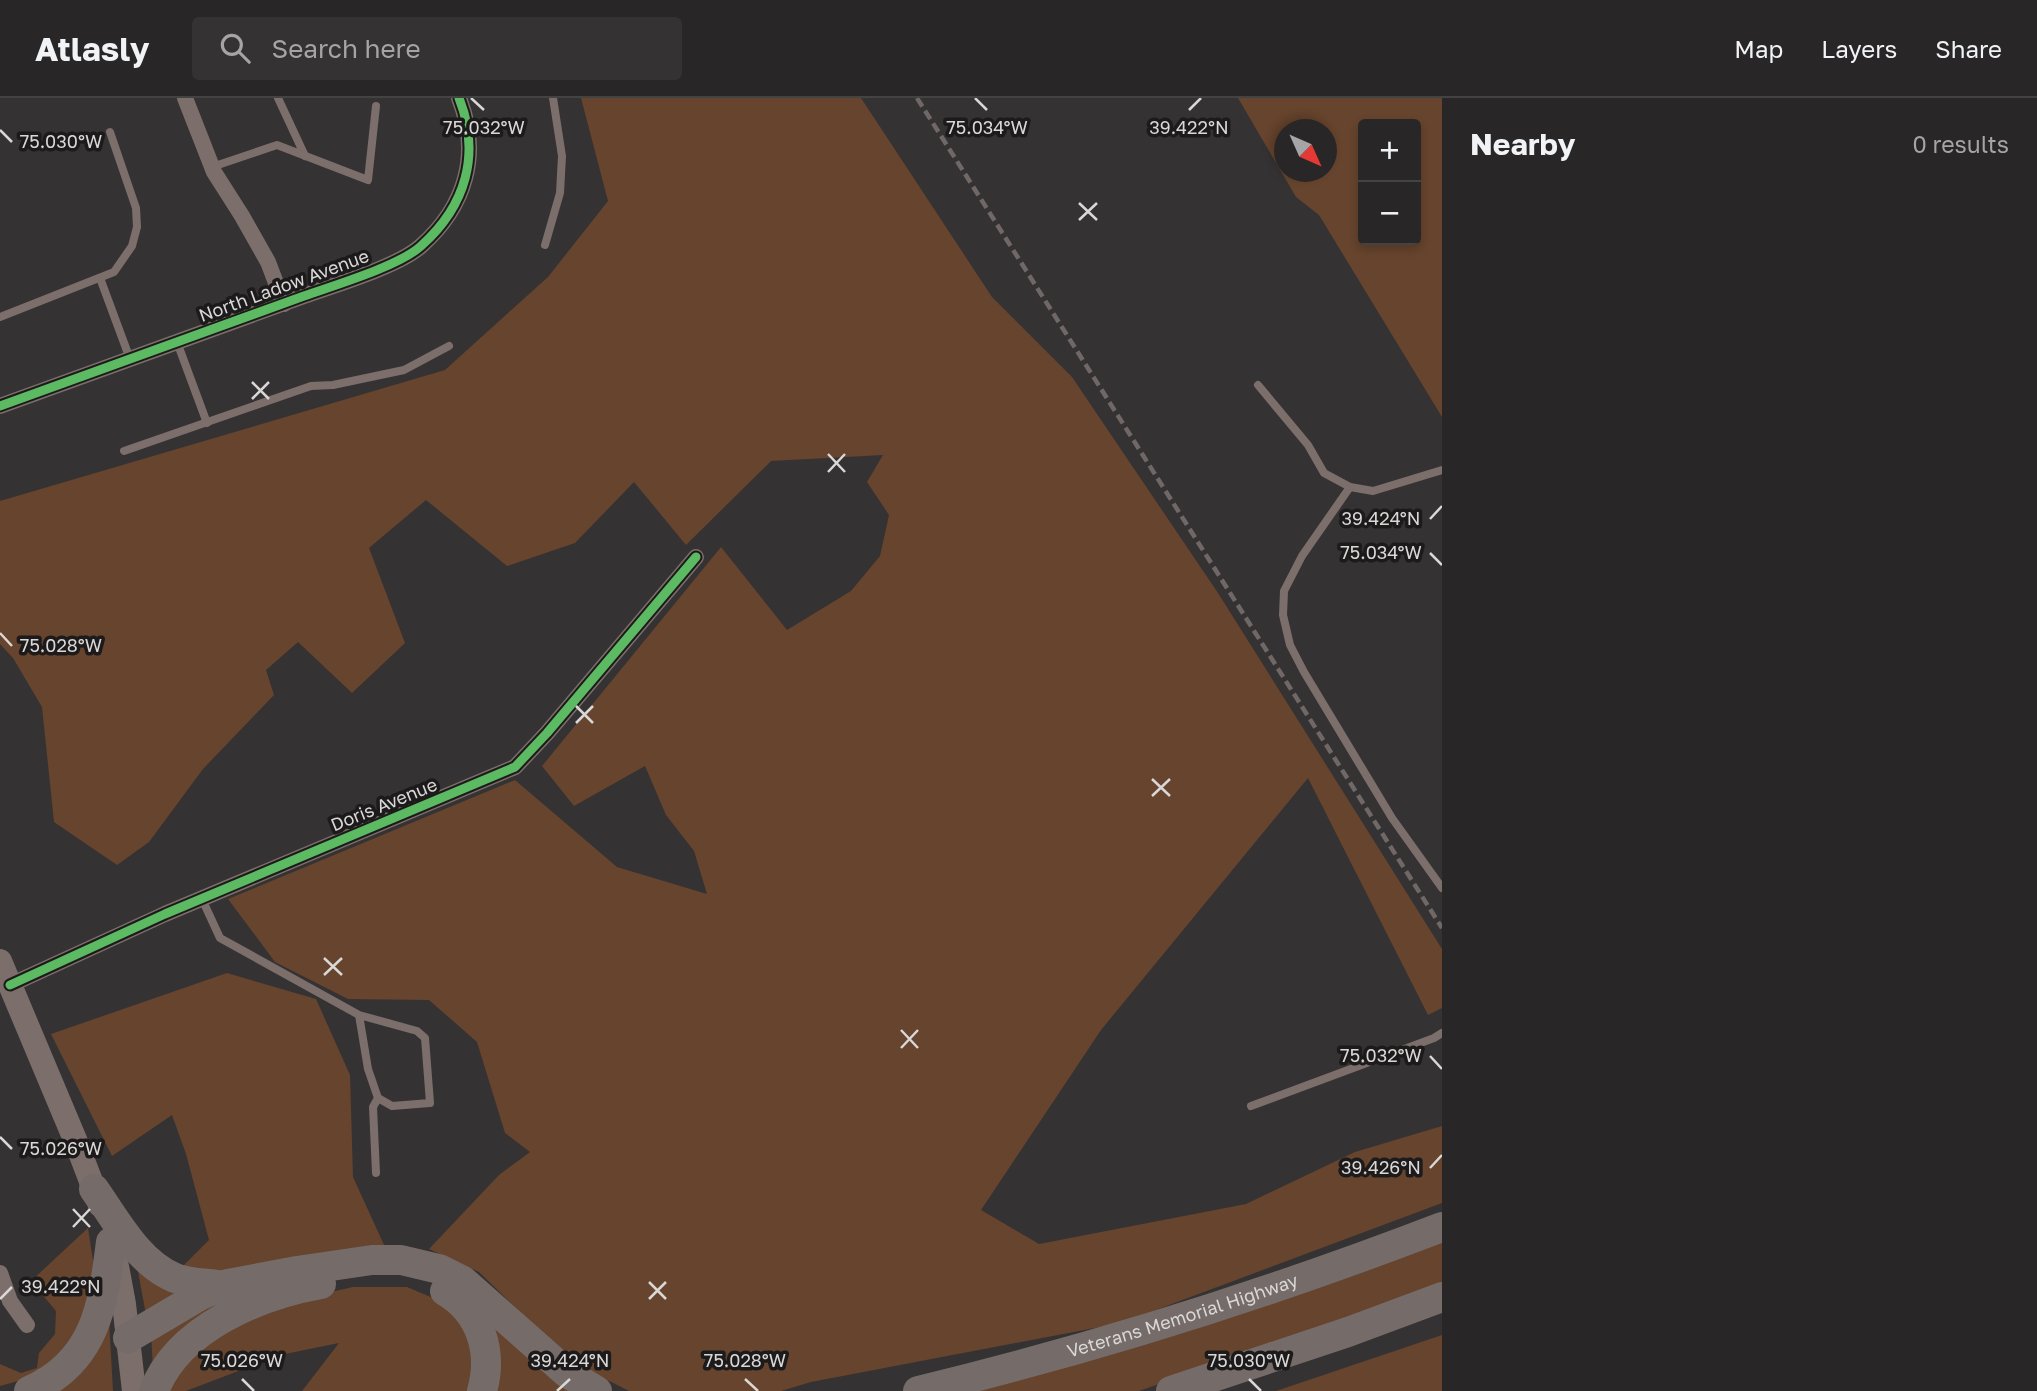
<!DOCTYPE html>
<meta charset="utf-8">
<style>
:root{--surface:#282626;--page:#343232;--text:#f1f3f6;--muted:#a5a5a7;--line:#444343}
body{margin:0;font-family:"Golos Text",sans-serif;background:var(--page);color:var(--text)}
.controls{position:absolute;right:21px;top:21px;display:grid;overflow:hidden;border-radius:7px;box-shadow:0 4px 10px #0003}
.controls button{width:63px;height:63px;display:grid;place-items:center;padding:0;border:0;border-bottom:2px solid var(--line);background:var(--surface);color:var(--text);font:35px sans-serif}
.compass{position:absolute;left:1274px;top:21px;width:63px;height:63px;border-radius:50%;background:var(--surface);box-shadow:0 4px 10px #0003;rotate:135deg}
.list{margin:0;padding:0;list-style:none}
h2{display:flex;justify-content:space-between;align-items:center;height:91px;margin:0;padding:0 28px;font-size:30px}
h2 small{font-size:23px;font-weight:400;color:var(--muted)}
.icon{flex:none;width:38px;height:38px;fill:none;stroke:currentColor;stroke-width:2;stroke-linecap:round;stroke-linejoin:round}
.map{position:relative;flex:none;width:1442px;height:1293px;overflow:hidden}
header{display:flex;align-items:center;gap:42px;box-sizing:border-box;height:98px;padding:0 35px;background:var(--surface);border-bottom:2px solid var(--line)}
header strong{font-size:33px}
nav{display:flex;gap:38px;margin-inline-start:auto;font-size:24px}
.search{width:490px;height:63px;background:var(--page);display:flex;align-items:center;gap:18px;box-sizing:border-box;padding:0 24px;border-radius:7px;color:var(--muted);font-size:26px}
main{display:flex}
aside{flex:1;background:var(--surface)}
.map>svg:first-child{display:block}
.green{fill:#66442d;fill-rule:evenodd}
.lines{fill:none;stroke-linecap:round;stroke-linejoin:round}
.lane{stroke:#7c6e6a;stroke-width:8}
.street{stroke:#7c6e6a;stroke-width:16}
.primary{stroke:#7c6e6b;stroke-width:24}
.highway{stroke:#756c6a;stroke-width:30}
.rail{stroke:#706866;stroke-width:4.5;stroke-dasharray:10 5;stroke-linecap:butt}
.cycleway-casing{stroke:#1c1a1a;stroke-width:13}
.cycleway{stroke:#5cba63;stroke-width:9}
.ticks{fill:none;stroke:#dad7d7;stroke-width:2.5}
.labels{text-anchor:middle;stroke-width:7;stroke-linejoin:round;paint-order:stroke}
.street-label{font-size:18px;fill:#dad7d7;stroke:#1c1a1a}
.ticks-label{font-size:18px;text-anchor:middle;fill:#dad7d7;stroke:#1c1a1a;stroke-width:7;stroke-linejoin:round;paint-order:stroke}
</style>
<header>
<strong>Atlasly</strong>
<div class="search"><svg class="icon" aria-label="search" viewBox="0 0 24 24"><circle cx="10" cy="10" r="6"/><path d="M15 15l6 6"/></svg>Search here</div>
<nav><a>Map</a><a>Layers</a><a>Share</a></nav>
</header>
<main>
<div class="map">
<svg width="1442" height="1293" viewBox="0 0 1442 1293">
<rect width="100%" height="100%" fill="#353233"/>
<g class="green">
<polygon points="581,0 861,0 992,199 1072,279 1218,495 1442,851 1442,910 1428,917 1308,680 1101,932 981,1112 1039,1146 1246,1106 1355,1054 1442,1028 1442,1105 1121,1225 811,1284 781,1293 629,1293 570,1263 479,1174 429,1151 499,1077 530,1054 505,1035 477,944 429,902 348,901 275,864 228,801 515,682 617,769 707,796 694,753 666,717 645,668 574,708 542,668 721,449 787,532 851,493 880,458 889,417 867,384 883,357 771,363 686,447 634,384 575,445 507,468 426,402 369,450 405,545 352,595 298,544 266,572 274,597 203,671 149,744 117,767 54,724 42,609 13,560 0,546 0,403 445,272 548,179 608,103"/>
<path d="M 1238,0 L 1442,0 L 1442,319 L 1319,117 L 1296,99 ZM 1363,26 L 1416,26 L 1416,142 L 1363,142 ZM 1284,32 L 1326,32 L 1326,74 L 1284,74 Z"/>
<polygon points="227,875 316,901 350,977 353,1079 385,1149 236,1178 183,1168 209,1142 186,1056 172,1017 112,1058 51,936"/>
<polygon points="88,1130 97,1188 86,1235 44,1276 0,1288 0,1266 21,1275 37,1270 39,1255 55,1236 56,1213 31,1183"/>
<polygon points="1442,1138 1442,1187 1139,1293 955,1293"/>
<polygon points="136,1163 184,1194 147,1222"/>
<polygon points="276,1188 153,1273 151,1234 191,1212"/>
<polygon points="353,1189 407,1189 452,1208 476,1244 472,1293 302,1293 339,1245 280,1257 186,1293 168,1293 180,1268 216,1235 286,1204"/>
<polygon points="477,1211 568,1293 494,1293"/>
<polygon points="109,1221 113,1293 40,1293"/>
<polygon points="1442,1237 1442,1293 1276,1293 1439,1238"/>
</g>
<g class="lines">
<g class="lane">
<polyline points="278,0 305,58"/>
<polyline points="212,69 277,47 368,82 376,8"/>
<polyline points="545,147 560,95 562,58 553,0"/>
<polyline points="100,180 130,261"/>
<polyline points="0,219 114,174 132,148 137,129 136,110 110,34"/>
<polyline points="177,244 207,325"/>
<polyline points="1258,287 1308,347 1324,375 1350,389 1373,393 1442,372"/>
<polyline points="124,353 311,288 333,287 404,272 449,248"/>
<polyline points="1350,389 1302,458 1284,493 1283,517 1290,547 1304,574 1392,720 1442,790"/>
<polyline points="202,801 220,840 359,917 368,971 378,1000 392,1008 430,1005 425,940 417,933 359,917"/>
<polyline points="1251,1008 1434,940 1442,935"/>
<polyline points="376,1075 373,1009 378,1000"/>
</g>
<g class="street">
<polyline points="185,0 214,74 242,118 268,164 284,206"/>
<path d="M 0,308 C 102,272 203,235 304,198 C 335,187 399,168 421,148 C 466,108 481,56 459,0"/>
<polyline points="10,887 165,816 515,669 547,635 696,459"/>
<polyline points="0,1175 10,1203 27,1227"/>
</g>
<g class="primary">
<polyline points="0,863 76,1044 100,1107"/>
<polyline points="114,1152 124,1206 134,1293"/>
</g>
<g class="highway">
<path d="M 94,1091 C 116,1122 138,1165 175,1180 C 191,1186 208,1185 224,1188"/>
<path d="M 445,1193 C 481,1214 493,1254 482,1293"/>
<polyline points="128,1240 199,1198 228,1186 297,1173 372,1162 401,1162 439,1171 463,1183 567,1275 597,1293"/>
<path d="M 29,1293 C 96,1264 103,1207 111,1144"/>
<path d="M 154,1293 C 178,1230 259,1197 321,1186"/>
<path id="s1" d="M 918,1293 C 1097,1250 1270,1195 1442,1129"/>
<polyline points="1171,1293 1348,1234 1442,1199"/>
</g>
<polyline class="rail" points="917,0 1442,830"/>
<defs>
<g id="cycleway">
<path d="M 0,308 C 102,272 203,235 304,198 C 335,187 399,168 421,148 C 466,108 481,56 459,0"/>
<polyline points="10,887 165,816 515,669 547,635 696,459"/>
</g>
</defs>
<use href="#cycleway" class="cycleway-casing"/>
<use href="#cycleway" class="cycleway"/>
</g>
<path class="ticks" d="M 471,0 L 484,12M 975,0 L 987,12M 1189,12 L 1201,0M 0,32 L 12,44M 1079,105 L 1097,122M 1079,122 L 1097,105M 252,284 L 269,301M 252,301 L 269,284M 828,356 L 845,374M 828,374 L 845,356M 1430,421 L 1442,408M 1430,455 L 1442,467M 0,535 L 12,548M 576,608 L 593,625M 576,625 L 593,608M 1152,681 L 1170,698M 1152,698 L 1170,681M 324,860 L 342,877M 324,877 L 342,860M 901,932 L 918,950M 901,950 L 918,932M 1430,958 L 1442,971M 0,1039 L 12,1051M 1430,1070 L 1442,1057M 73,1111 L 90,1129M 73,1129 L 90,1111M 649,1184 L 666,1201M 0,1201 L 12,1189M 649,1201 L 666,1184M 242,1281 L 254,1293M 745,1281 L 758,1293M 1249,1281 L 1261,1293M 557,1293 L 570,1281"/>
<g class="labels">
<g class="street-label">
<text transform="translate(284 188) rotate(-20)" y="6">North Ladow Avenue</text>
<text transform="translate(384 707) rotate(-22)" y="6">Doris Avenue</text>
<text dy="6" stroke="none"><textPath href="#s1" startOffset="275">Veterans Memorial Highway</textPath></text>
</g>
</g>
<g class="ticks-label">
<text x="484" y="36">75.032°W</text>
<text x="987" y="36">75.034°W</text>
<text x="1189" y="36">39.422°N</text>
<text x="61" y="50">75.030°W</text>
<text x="1381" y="427">39.424°N</text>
<text x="1381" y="461">75.034°W</text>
<text x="61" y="554">75.028°W</text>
<text x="1381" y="964">75.032°W</text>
<text x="61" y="1057">75.026°W</text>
<text x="1381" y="1076">39.426°N</text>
<text x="61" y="1195">39.422°N</text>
<text x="570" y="1269">39.424°N</text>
<text x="242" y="1269">75.026°W</text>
<text x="745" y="1269">75.028°W</text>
<text x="1249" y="1269">75.030°W</text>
</g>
</svg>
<div class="controls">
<button>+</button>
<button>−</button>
</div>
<svg class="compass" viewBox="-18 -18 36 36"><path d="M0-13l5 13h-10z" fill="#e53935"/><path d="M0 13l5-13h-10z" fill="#a5a5a7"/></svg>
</div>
<aside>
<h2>Nearby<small>0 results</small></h2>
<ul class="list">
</ul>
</aside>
</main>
